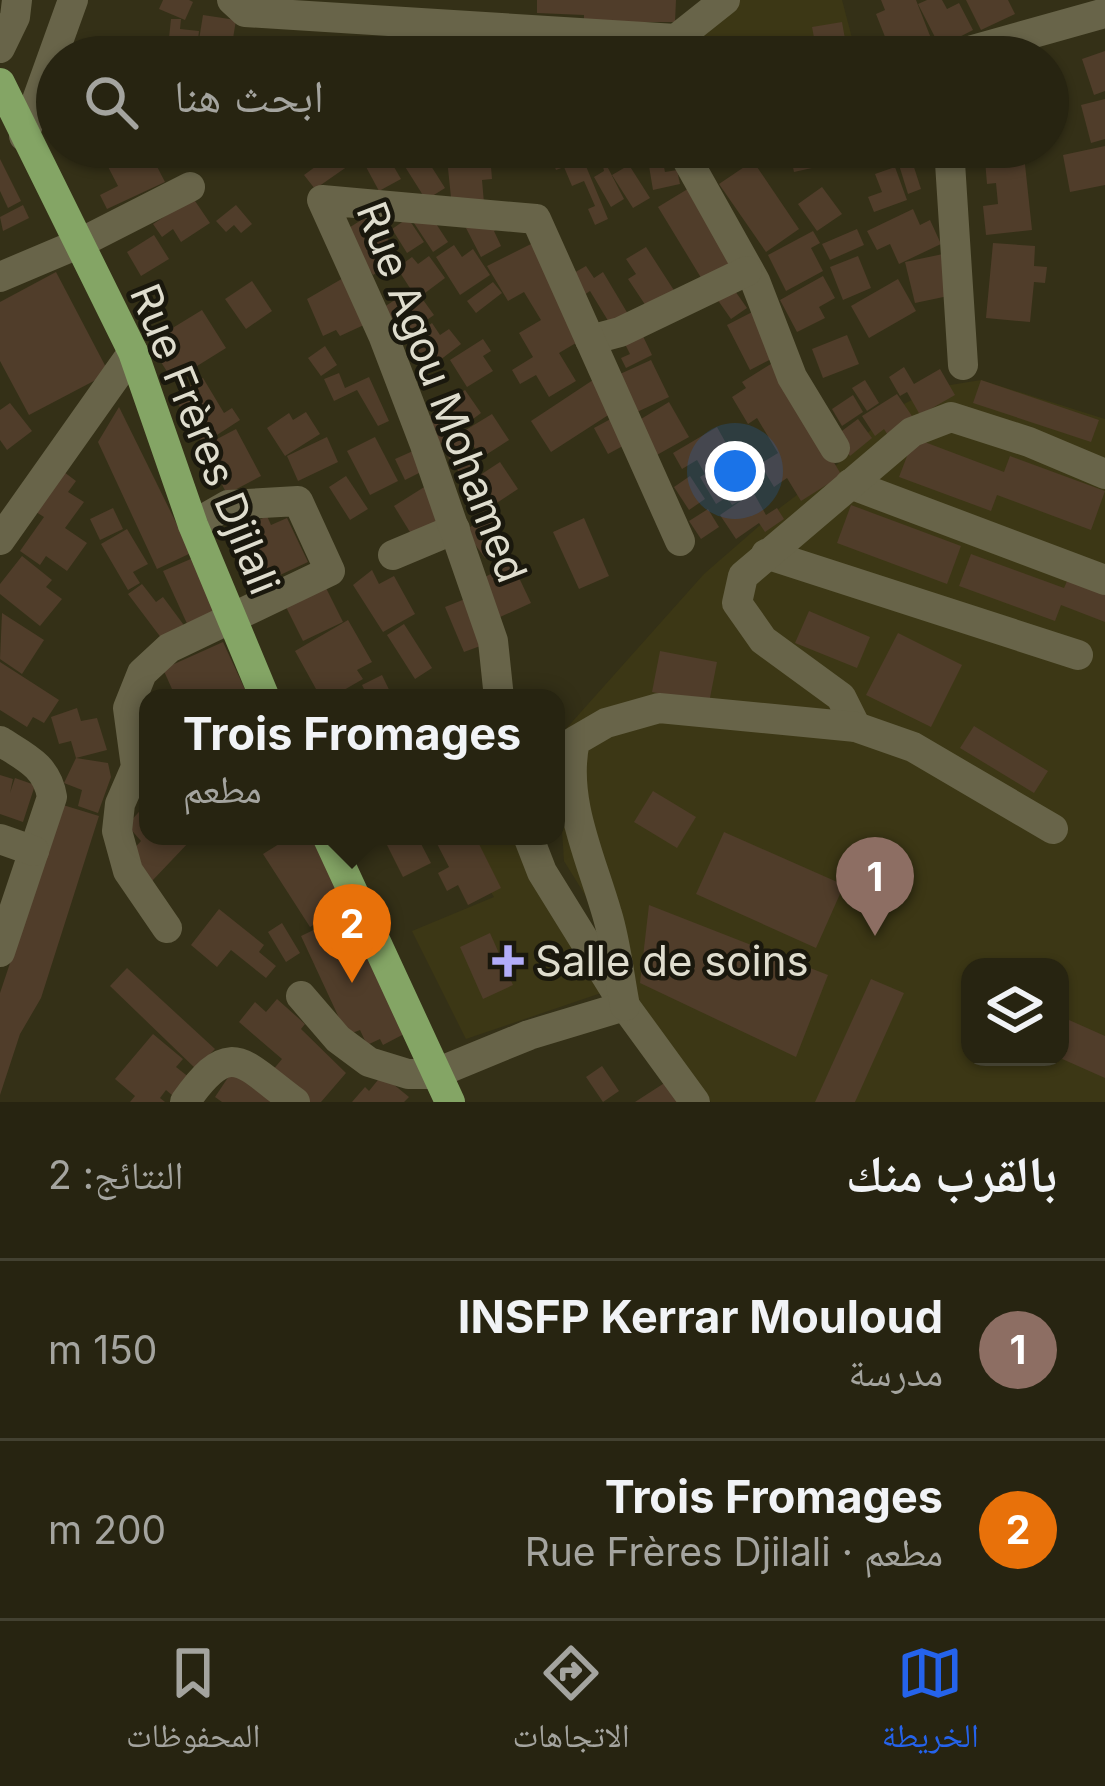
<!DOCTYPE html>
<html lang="ar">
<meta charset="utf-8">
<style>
:root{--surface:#272411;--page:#2f2c1a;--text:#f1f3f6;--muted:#a4a49f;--line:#434131;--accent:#2563eb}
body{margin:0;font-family:Inter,"Noto Naskh Arabic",sans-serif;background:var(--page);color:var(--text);direction:rtl}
.controls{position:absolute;right:36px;bottom:36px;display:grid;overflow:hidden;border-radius:24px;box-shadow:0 3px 9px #0004}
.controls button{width:108px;height:108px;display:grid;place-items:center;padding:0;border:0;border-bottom:3px solid var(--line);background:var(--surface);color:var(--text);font:60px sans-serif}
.you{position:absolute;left:735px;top:471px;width:42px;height:42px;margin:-30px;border:9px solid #fff;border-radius:50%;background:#1a73e8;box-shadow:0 0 0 18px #1a73e833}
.badge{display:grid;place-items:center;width:78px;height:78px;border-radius:50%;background:var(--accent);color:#fff;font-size:39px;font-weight:700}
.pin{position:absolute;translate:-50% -99px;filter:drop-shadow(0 3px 6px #0008)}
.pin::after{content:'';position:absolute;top:63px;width:42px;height:36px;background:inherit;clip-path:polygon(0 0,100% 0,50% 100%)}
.popup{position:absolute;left:139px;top:689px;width:426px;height:156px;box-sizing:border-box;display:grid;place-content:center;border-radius:24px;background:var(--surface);filter:drop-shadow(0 3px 9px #0005);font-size:39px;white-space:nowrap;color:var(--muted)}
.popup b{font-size:45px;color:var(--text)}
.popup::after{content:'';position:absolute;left:50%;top:100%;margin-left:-24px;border:24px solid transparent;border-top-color:var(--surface)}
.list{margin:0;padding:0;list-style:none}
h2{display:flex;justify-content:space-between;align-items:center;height:156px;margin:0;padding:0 48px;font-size:51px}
h2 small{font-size:39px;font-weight:400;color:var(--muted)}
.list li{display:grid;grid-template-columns:78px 1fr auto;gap:36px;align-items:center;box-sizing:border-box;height:180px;padding:0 48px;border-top:3px solid var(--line)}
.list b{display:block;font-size:45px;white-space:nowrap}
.list p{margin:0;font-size:39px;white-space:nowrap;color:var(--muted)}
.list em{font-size:39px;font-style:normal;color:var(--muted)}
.icon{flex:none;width:66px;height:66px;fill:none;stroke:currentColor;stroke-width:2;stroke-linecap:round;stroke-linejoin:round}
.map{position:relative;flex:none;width:1105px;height:1102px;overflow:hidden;direction:ltr}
.search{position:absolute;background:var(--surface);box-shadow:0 3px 9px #0004;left:36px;right:36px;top:36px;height:132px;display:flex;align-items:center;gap:30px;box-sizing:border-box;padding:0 42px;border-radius:66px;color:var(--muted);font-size:45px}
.sheet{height:516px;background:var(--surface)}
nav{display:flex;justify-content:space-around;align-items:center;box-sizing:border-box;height:168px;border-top:3px solid var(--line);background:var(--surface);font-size:33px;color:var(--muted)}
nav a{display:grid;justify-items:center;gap:6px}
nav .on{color:var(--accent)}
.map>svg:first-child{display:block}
.built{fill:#3c3715;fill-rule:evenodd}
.building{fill:#503d2a}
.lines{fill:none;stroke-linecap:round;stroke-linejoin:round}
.minor{stroke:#686449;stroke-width:30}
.major{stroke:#84a565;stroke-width:30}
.poi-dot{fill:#b2adf9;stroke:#1a180d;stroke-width:4.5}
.labels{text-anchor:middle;stroke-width:9;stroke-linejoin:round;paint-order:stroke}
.street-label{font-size:42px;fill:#dfddce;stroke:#1a180d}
.poi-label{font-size:42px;fill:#dfddce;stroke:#1a180d;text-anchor:start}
</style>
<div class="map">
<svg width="1105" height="1102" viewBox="0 0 1105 1102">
<rect width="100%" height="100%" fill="#343017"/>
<g class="built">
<polygon points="738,0 842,0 857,57 685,57 686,41"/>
<path d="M 981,380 L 1105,419 L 1105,1102 L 711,1102 L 641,1009 L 621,953 L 564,861 L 556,740 L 704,574 L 781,507 L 838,464 L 888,412 L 938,387 ZM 970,967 L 1060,967 L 1060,1057 L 970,1057 Z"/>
<polygon points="455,836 513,836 607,991 466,1039 412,931 494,897"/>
</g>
<g class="building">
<polygon points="163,0 189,0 193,2 185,20 159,9"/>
<polygon points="537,0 676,0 675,22 584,22 584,15 537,13"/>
<polygon points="881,0 916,0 934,46 906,57 893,57 876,14 885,10"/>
<polygon points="927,0 942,0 947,9 959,3 973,30 940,47 918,4"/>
<polygon points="966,0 1008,0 1015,14 981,30"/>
<polygon points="203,15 236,20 231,51 198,46"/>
<polygon points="171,19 181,19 180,29 199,31 196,57 167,57"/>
<polygon points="842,22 848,56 749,57 815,43 812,27"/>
<polygon points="438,33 456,57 424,57 417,48"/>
<polygon points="406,37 420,57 378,57"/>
<polygon points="348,43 349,57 309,57 309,44"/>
<polygon points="1105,51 1105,91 1094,95 1082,59"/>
<polygon points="1105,99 1105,139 1091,143 1081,105"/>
<polygon points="1105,146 1105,185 1070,192 1063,155"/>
<polygon points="128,147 147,147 165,182 107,209 100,195 118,186 104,159"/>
<polygon points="326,147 334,147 348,166 315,189 304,175 323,161 317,153"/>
<polygon points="400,147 419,147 445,188 426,200 397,154 402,151"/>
<polygon points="570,147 578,147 608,219 595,225 588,209 595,206 584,181 572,186 564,167 556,170 550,155"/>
<polygon points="621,147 623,158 613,160 614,167 608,168 624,199 611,207 594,177 604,171 600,152"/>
<polygon points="635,147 672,147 674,154 662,157 665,172 677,170 680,184 653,190 648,160 639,163"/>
<polygon points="773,147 806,147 812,168 794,172 789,150 775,154"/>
<polygon points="386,153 401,179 379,191 365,165"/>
<polygon points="490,154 492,179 482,180 484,203 452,207 447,159"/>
<polygon points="1024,155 1032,230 986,235 983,206 998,204 996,183 987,184 985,160"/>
<polygon points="0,159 21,201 8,208 0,191"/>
<polygon points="753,161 799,229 766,252 719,184"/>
<polygon points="912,161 921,189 908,194 899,165"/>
<polygon points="629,165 650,198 633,208 612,175"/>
<polygon points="895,167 907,200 874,212 868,197 882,192 875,174"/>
<polygon points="691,187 736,261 703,281 658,207"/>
<polygon points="822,187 842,214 817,231 798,204"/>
<polygon points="193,198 210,223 181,242 173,229 162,237 153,224"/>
<polygon points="23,205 29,218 3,231 0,217"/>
<polygon points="236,205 252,224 241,233 234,225 226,232 216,221"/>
<polygon points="913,209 920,225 930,220 941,244 899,264 890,244 877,250 867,231"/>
<polygon points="377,210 392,232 386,236 400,258 373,275 344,231"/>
<polygon points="429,213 448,242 433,252 414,223"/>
<polygon points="492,214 500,228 494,231 501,246 481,257 466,228"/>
<polygon points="408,218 424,242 407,253 392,229"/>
<polygon points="857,229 864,245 830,260 822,244"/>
<polygon points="813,231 820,243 811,248 823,271 786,291 768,255"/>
<polygon points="154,235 169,259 141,276 127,252"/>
<polygon points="533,243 581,340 559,353 576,381 549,397 536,375 520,384 512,370 533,357 519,333 541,320 524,292 508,301 487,266"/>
<polygon points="993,243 1035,246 1034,266 1047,267 1045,283 1034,282 1030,322 986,318"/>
<polygon points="454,245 462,257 473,249 490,275 460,295 436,257"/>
<polygon points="646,247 677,295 650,312 628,279 636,274 626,259"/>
<polygon points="943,254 953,295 915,303 905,262"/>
<polygon points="429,256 445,278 417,299 397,268 412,257 418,264"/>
<polygon points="858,256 871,288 843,300 830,267"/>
<polygon points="586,266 594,278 603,272 628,314 610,324 590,291 584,295 572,274"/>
<polygon points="56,272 109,373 29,415 0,361 0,302"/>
<polygon points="352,273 366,324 340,336 336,330 323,336 307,299"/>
<polygon points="823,276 835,298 819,307 825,318 797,332 780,300"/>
<polygon points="898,279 916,311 869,338 851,306"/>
<polygon points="252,281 272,311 246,329 225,299"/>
<polygon points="493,282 502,293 476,313 467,301"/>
<polygon points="733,288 747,308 731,319 717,299"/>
<polygon points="404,294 411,303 421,297 434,315 404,336 384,307"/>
<polygon points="760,308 783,353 750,370 727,325"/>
<polygon points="202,310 226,348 173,381 154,351 171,341 166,332"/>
<polygon points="432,323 440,335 449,329 461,344 427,370 407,342"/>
<polygon points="639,328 652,355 626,368 621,358 630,354 621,336"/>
<polygon points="847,335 859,364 823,378 812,349"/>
<polygon points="483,339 491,351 483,356 493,371 467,387 450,360"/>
<polygon points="325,346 337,365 321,376 308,358"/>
<polygon points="651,360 669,397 637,412 620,374"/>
<polygon points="774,362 845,481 828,484 801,501 787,478 774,487 760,464 778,453 757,418 748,424 732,397 746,388 742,382"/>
<polygon points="904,367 914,384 940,369 955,395 920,415 907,392 900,396 889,377"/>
<polygon points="339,373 345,388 369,377 389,421 378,426 357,390 334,401 324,379"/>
<polygon points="203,378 224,413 232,408 240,420 203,444 173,396"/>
<polygon points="593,380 613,412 551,452 531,421"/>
<polygon points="865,380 879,403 867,411 852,388"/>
<polygon points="981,380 1099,420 1091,442 973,403"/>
<polygon points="465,390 481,413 440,444 423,421"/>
<polygon points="897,394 912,416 889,437 884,429 875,436 862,416"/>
<polygon points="853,395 863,412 842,426 832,409"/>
<polygon points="669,402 689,437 655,456 636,422"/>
<polygon points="10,403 32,431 7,450 0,440 0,410"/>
<polygon points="119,407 191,553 157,569 98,442"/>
<polygon points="306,412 320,434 285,456 267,428 289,413 293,420"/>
<polygon points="492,414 509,440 481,458 464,431"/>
<polygon points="618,415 632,441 608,454 594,428"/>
<polygon points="858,419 872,438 850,456 835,436"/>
<polygon points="717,427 766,515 777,508 784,519 765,532 759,523 736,539 720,515 745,498 732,505 727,497 716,504 700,477 705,474 697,460 682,469 673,453"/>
<polygon points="236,429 261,476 227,494 202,447"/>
<polygon points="327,437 338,462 298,481 287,456"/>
<polygon points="375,437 398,481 370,495 347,451"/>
<polygon points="458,437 479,468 463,478 442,448"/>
<polygon points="914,438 1004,472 1010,456 1105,491 1091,530 997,495 991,511 899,477"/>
<polygon points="413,451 423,471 405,480 395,459"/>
<polygon points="500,462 518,489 483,512 465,485"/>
<polygon points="64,472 76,481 68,492 84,502 65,528 87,543 67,571 46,556 40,565 20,551 44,517 36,512"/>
<polygon points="346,476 368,509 350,520 329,487"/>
<polygon points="690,476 705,499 689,510 674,487"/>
<polygon points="429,484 448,514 413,537 394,506"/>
<polygon points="851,505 961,546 947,584 837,543"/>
<polygon points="113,508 123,529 100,540 90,519"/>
<polygon points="708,509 719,527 701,539 689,521"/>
<polygon points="488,514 508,541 485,558 465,531"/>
<polygon points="267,516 271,525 287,518 308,562 265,582 241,529"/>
<polygon points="584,518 609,576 579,589 553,532"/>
<polygon points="127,529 148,564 133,572 140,583 128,590 101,544"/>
<polygon points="971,554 1064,588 1071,572 1105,585 1105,622 1061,605 1055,621 959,586"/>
<polygon points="22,556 52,580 46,587 62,599 40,626 0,594 0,584"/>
<polygon points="193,558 218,615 189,628 163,571"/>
<polygon points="512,563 531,603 500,617 481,579"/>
<polygon points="372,570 379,584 394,576 415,614 383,632 353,585"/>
<polygon points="142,584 156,602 163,597 186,628 165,643 128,594"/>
<polygon points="326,588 343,622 303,641 286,607"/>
<polygon points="465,599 483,645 464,652 445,607"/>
<polygon points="809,611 870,637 857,668 795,643"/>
<polygon points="2,613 44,640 22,674 0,659"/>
<polygon points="348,620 372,662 357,670 363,679 330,698 321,698 295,651"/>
<polygon points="404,624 432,668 415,679 387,635"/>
<polygon points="898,633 962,665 931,727 866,695"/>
<polygon points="223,642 249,698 176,698 163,669"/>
<polygon points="660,651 717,662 709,703 652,692"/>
<polygon points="0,662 59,700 44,723 33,717 27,727 0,710"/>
<polygon points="382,675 393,698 360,698 367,695 362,685"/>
<polygon points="77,708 81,721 97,718 107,750 76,758 108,763 111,777 98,813 78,806 82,790 64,783 76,758 71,741 59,744 51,717"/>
<polygon points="974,726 1048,771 1034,793 960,748"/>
<polygon points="0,775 13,779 10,793 15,778 35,785 23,822 0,814"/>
<polygon points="653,791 696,817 677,848 634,822"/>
<polygon points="148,802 148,836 185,836 190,841 152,881 130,853 141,841 127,825"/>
<polygon points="63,805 99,816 41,998 20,1034 0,1095 0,993"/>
<polygon points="724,832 844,885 816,948 696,894"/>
<polygon points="274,836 311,836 347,893 320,910 325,918 310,927 263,854 279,844"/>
<polygon points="405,836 427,836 419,840 431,863 403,877 387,845"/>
<polygon points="433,836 475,836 501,888 468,905 458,885 447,891 438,873 449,867"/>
<polygon points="649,905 828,975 796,1057 640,983"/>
<polygon points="219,909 264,945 259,952 276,966 266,978 231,950 217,967 191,945"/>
<polygon points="349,913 404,1034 383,1045 380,1039 367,1045 360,1030 347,1035 301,936"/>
<polygon points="282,923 300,953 286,962 268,932"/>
<polygon points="490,933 513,985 483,999 460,947"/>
<polygon points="127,968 215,1049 196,1069 110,986"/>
<polygon points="871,979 904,993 855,1102 815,1102"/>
<polygon points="277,999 305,1024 301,1029 346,1073 321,1102 308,1102 272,1071 282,1059 239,1022 255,1002 266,1012"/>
<polygon points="1060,1016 1105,1036 1105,1078 1060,1058"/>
<polygon points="153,1034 183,1059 176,1067 195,1082 179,1101 166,1090 160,1098 165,1102 130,1102 135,1096 115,1079"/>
<polygon points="602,1066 619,1091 603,1102 586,1077"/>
<polygon points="233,1070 272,1102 222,1102 215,1097"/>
<polygon points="382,1075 409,1097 404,1102 352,1102 365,1087 369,1091"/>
<polygon points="666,1082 679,1102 635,1102"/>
</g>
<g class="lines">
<g class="minor">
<polyline points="232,0 245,12 676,39 725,0"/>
<polyline points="0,48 15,17 17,0"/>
<polyline points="948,57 1105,13"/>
<polyline points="24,136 73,0"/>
<polyline points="680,147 755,281 792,377 835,448"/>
<polyline points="949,147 963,365"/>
<polyline points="0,277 78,244 190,187"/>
<polyline points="590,340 620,332 747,271"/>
<polyline points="850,484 1105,580"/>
<polyline points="0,540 133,352"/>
<polyline points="766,554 1078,655"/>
<polyline points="393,555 455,529"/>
<polyline points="499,698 493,641 425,445 383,335 322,200 536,219 680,541"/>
<polyline points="856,727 841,697 763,640 737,603 743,576 912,432 951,417 1029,442 1105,474"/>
<path d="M 0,741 C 25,757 47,766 52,797 L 0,952"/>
<polyline points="528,836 542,872 615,990"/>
<polyline points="0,839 34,851"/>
<polyline points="167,928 128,871 117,831 120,804 136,767 128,708 142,673 169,648 330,571 298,501 228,505 193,525"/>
<polyline points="301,996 338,1039 369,1062 408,1074 434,1074 529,1035 625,1006 695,1102"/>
<path d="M 625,1006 C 619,975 616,943 607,914 C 591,858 562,799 575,741 L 606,723 L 659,708 L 856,727 L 913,747 L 1053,829"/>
<path d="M 185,1102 C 231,1037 241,1062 295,1102"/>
</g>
<g class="major">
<polyline points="0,83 133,352 193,525 265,698"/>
<polyline points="327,836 450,1102"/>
</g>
</g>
<path class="poi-dot" d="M502 943h12v12h12v12h-12v12h-12v-12h-12v-12h12z"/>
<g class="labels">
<g class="street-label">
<text transform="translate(442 392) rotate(69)" y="15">Rue Agou Mohamed</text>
<text transform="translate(205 439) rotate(68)" y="15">Rue Frères Djilali</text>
</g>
<g class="poi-label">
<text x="535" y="976">Salle de soins</text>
</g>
</g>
</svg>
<div class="controls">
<button><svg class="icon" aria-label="layers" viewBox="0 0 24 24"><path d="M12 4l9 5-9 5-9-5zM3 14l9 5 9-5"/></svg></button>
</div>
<div class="you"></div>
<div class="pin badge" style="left:875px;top:936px;background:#8d6e63">1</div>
<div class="pin badge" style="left:352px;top:983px;background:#e8710a">2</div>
<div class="popup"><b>Trois Fromages</b>مطعم</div>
<div class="search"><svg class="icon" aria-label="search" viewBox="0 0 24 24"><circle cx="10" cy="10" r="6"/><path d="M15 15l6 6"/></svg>ابحث هنا</div>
</div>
<section class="sheet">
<h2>بالقرب منك<small>النتائج: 2</small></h2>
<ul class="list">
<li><span class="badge" style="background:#8d6e63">1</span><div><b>INSFP Kerrar Mouloud</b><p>مدرسة</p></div><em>150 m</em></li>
<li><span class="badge" style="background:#e8710a">2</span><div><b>Trois Fromages</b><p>مطعم · Rue Frères Djilali</p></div><em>200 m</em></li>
</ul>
</section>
<nav>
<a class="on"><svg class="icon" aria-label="map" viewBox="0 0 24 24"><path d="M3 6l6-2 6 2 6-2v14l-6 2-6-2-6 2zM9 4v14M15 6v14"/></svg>الخريطة</a>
<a><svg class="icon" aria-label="directions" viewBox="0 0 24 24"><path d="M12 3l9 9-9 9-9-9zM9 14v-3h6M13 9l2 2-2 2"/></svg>الاتجاهات</a>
<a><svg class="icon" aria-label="saved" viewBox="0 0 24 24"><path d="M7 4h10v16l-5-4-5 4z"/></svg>المحفوظات</a>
</nav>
